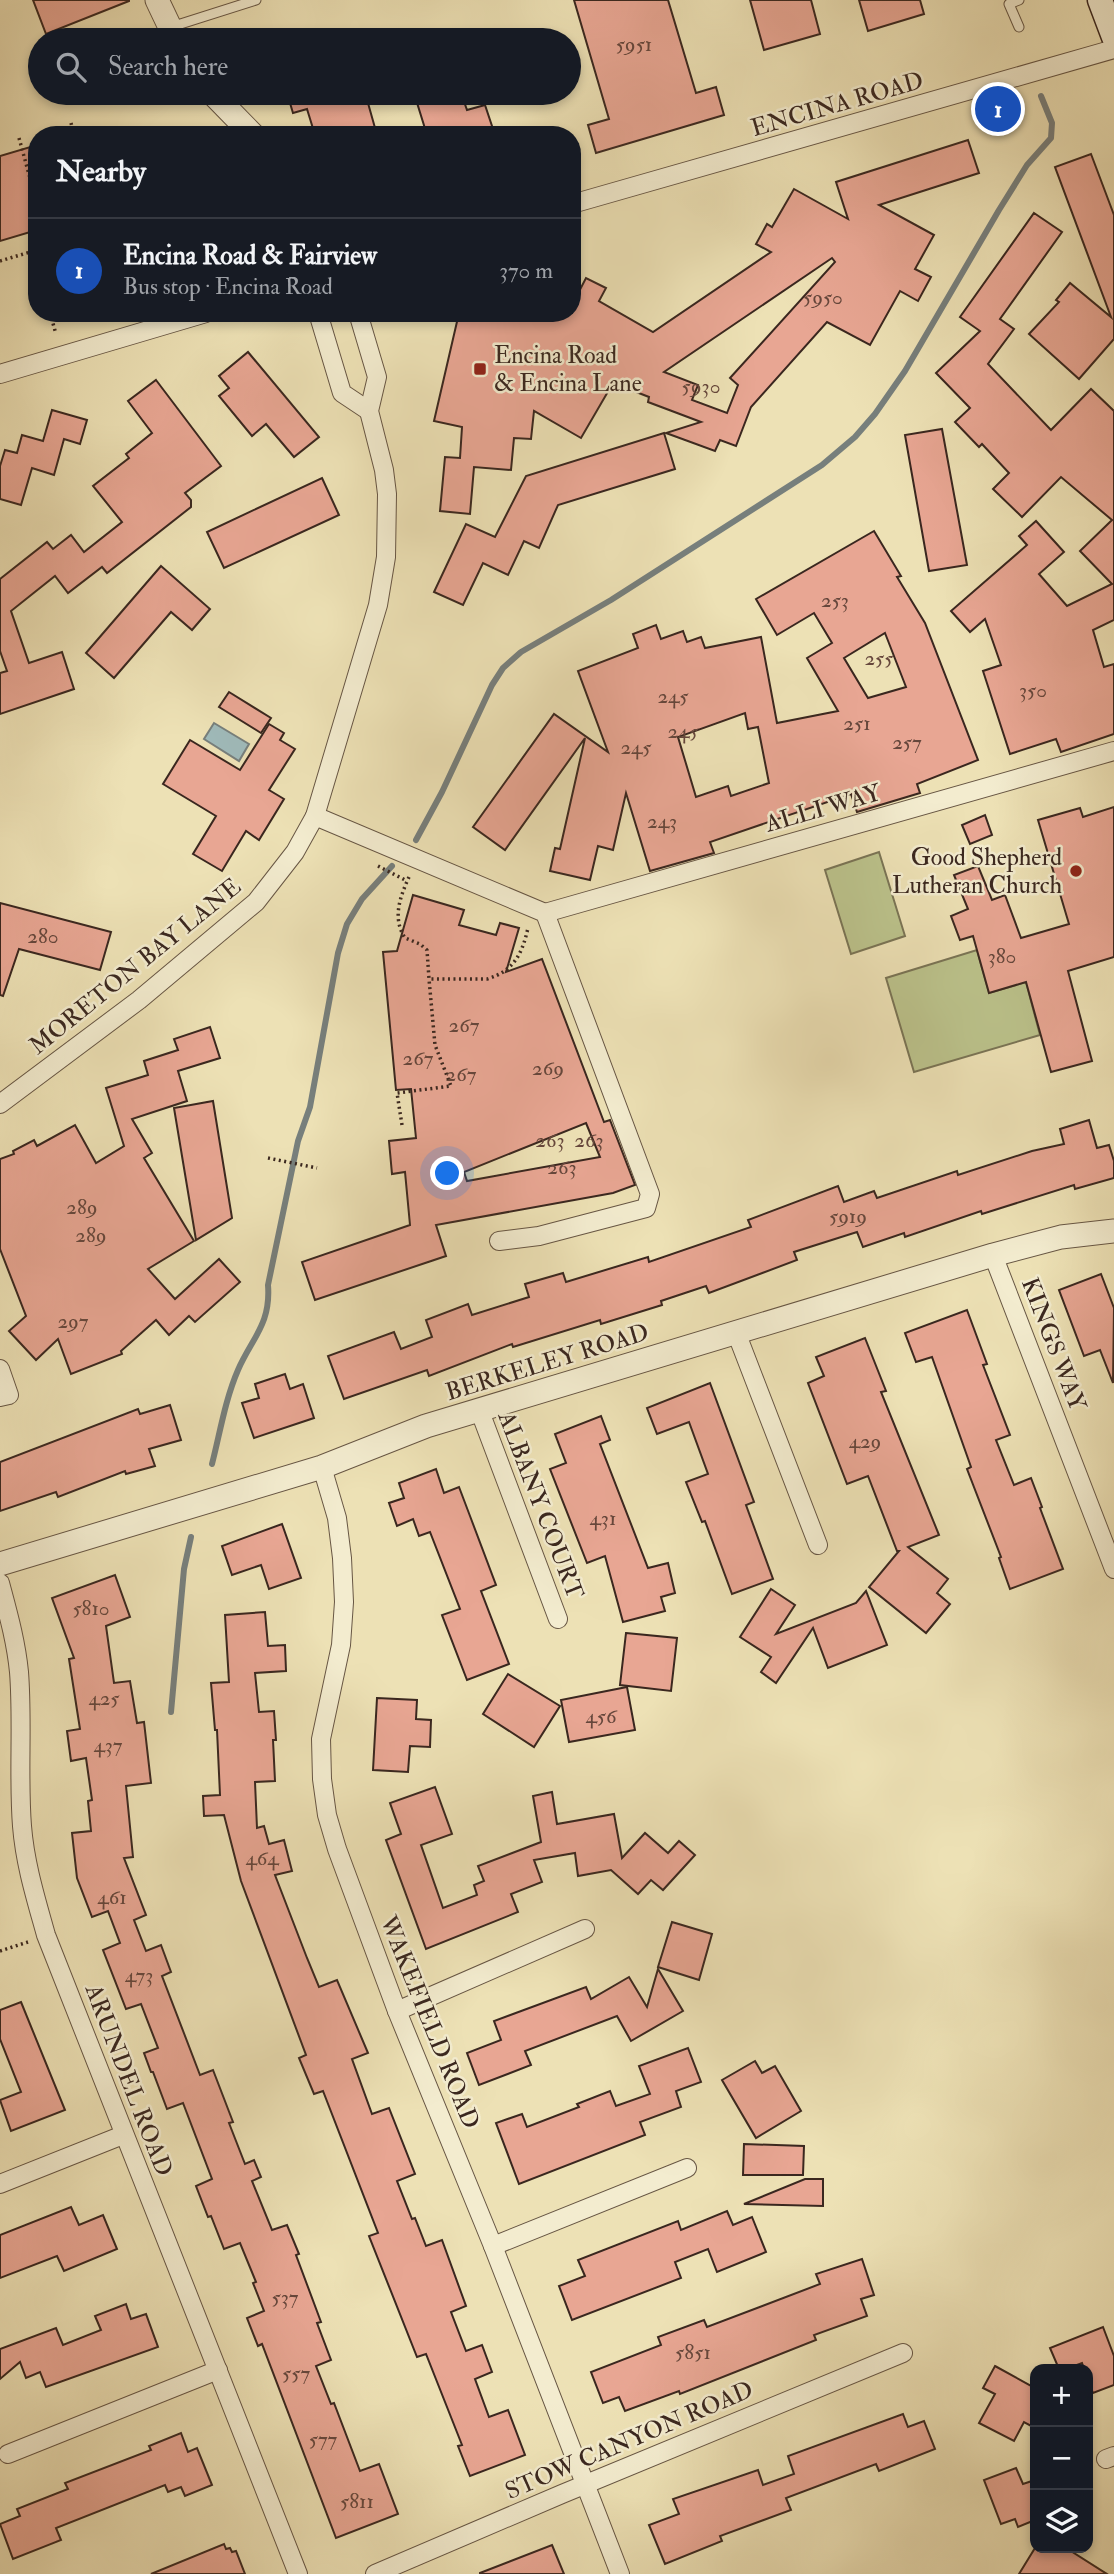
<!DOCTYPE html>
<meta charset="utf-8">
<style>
:root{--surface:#171b24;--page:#20242c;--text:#f1f3f6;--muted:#9ea1a6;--line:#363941;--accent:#2563eb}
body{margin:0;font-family:"IM FELL Double Pica",serif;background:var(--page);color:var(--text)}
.controls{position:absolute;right:21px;bottom:21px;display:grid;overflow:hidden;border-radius:14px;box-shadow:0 4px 10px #0003}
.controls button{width:63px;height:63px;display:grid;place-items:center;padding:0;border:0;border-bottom:2px solid var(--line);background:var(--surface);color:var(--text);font:35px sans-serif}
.you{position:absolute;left:448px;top:1174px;width:24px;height:24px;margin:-18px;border:5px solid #fff;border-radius:50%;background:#1a73e8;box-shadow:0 0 0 10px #1a73e833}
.badge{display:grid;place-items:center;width:46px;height:46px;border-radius:50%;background:var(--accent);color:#fff;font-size:23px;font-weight:700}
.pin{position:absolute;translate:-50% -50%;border:4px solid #fff;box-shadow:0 2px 7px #0006}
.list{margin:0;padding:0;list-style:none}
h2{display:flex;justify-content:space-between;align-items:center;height:91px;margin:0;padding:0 28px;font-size:30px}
h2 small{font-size:23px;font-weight:400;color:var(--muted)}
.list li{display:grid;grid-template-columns:46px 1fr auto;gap:21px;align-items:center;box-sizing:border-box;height:105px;padding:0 28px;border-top:2px solid var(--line)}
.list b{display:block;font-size:26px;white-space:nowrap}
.list p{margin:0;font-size:23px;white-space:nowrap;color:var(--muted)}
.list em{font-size:23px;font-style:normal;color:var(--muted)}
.icon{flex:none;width:38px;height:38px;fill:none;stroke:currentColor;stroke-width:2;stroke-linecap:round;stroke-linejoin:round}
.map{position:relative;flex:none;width:1114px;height:2574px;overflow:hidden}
.search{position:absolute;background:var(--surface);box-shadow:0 4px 10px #0003;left:28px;top:28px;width:553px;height:77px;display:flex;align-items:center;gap:18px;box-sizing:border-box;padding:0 24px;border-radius:38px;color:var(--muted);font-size:26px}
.panel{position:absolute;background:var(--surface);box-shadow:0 4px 10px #0003;left:28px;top:126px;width:553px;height:196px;border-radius:28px}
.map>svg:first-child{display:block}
.green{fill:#bbc28b;stroke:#7a7455;stroke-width:2}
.water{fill:#9fbaba;stroke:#777f7c;stroke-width:2}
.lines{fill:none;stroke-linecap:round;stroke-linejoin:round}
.stream{stroke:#777f7c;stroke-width:6}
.building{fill:#e8a693;stroke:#3a271f;stroke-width:2;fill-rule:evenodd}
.service-casing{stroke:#675644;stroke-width:11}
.minor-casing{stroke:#675644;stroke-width:20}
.tertiary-casing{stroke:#675644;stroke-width:25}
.secondary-casing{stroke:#3a271f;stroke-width:27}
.path{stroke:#3a271f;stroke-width:3.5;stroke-dasharray:2 3.5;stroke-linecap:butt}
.service{stroke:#f3eccf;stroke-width:9}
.minor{stroke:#f3eccf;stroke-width:18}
.tertiary{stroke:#f3eccf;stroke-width:23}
.secondary{stroke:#f3eccf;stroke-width:24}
.poi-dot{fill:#8f2418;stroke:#f3eccf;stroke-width:2.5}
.labels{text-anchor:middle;stroke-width:5;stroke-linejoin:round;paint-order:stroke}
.number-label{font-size:21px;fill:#66473c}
.street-label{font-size:24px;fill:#3a271f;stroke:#f3eccf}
.poi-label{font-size:24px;fill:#3a271f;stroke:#f3eccf;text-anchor:start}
</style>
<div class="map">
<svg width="1114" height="2574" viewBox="0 0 1114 2574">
<rect width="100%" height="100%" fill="#ede1b5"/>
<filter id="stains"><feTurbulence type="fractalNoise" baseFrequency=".00286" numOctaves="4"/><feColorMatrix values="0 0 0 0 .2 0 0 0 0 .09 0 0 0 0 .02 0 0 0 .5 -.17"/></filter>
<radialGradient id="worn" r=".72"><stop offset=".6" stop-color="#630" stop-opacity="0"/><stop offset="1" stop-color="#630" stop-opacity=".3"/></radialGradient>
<g class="green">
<polygon points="879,852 905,936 851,954 825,870"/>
<polygon points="977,950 989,993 1026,982 1040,1035 914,1072 886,978"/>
</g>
<polygon class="water" points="214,723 249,744 239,761 204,739"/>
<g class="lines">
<g class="stream">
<polyline points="416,840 442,792 492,685 503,668 521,652 611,600 822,465 855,437 875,414 905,371 999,210 1027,165 1051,138 1052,123 1041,96"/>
<path d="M 212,1464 C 220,1433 225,1400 238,1370 C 252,1338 271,1324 268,1285 L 298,1141 L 310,1107 L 338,953 L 347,924 L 362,899 L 392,866"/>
<polyline points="171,1712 184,1569 191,1537"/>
</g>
</g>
<g class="building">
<polygon points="33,0 129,0 129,1 46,34"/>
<polygon points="574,0 668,0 696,93 716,87 724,115 596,153 588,125 609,119"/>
<polygon points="750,0 811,0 820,34 764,50"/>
<polygon points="859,0 920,0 924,14 868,31"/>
<polygon points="287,93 347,93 350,101 366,96 377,135 315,135 307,109 293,113"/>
<polygon points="414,93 461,93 467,110 485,105 495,135 427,135"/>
<path d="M 968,140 L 979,173 L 879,205 L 934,235 L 915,269 L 931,277 L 918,301 L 900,291 L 870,345 L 827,322 L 751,407 L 736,446 L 720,440 L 715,451 L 666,433 L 701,422 L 648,402 L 649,397 L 613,383 L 581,438 L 534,411 L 531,439 L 514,438 L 511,470 L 474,467 L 470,514 L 440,511 L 445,457 L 460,458 L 462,427 L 434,421 L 459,313 L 572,313 L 572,305 L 586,278 L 606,288 L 599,301 L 653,332 L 771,252 L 756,244 L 767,224 L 772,227 L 794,189 L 848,219 L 836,182 ZM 832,258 L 835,262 L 730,378 L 738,385 L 727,413 L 692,400 L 698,385 L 664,372 Z"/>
<polygon points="37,145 37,230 0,241 0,156"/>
<polygon points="1091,154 1114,215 1114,339 1079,379 1029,334 1059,302 1056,300 1070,283 1111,317 1055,167"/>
<polygon points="1034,213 1062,232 1000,319 1014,329 988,364 1051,430 1091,389 1114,411 1114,620 1093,630 1104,667 1114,664 1114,734 1061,752 1056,739 1010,754 983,671 1001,665 985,619 970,632 951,611 1027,545 1019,536 1036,521 1064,552 1039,574 1067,606 1112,584 1080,551 1112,520 1061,477 1022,517 993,489 1009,473 982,444 979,447 955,422 970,408 936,373 980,331 960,317"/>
<polygon points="248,352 319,437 294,457 266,424 252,436 219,396 229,388 219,376"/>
<polygon points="156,380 221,466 185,493 191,500 191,507 107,573 102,567 68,593 55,576 11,611 29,663 62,652 74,689 0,714 0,673 7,671 0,651 0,579 47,542 53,549 71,535 84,552 122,522 93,486 129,458 126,454 152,433 128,401"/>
<polygon points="52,410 87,420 80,444 64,439 54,475 32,468 21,505 0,499 0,466 5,450 17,453 22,435 43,441"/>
<polygon points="942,429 967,565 929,571 905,435"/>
<polygon points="664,433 675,469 558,505 539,548 524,541 508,575 483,563 463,605 434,592 466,524 495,537 526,476"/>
<polygon points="322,478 339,515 224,568 207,532"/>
<path d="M 874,531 L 901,576 L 897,577 L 925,623 L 978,760 L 917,784 L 920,793 L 857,812 L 851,794 L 710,842 L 714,853 L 650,871 L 626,793 L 613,850 L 598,846 L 590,880 L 550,871 L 555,848 L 560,849 L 585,738 L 505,850 L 473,827 L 554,714 L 608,752 L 578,671 L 638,648 L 633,634 L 656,625 L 661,639 L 683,631 L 687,642 L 701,637 L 705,648 L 761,637 L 777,723 L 838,711 L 807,658 L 832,643 L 814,613 L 777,635 L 756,599 ZM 885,633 L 906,687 L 868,698 L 844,658 ZM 745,713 L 748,729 L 758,727 L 769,783 L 731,796 L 728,786 L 696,797 L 678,737 Z"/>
<polygon points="161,566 210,609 192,630 171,612 114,678 86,653"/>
<polygon points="229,692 271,718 261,733 219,707"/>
<polygon points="269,724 284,733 280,740 295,749 269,790 284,799 259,840 246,831 222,871 193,854 216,816 163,784 190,740 240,770"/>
<polygon points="1114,807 1114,957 1068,971 1092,1061 1051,1072 1026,982 989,993 973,936 960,940 951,916 968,909 954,875 978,866 992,900 1005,895 1021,938 1069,924 1038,820 1080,808 1083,817"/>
<polygon points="985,815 992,835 970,844 962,825"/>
<path d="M 413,895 L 464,910 L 459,925 L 496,935 L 500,923 L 519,928 L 506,972 L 542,959 L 604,1122 L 610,1120 L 635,1185 L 613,1193 L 436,1225 L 446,1256 L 315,1300 L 302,1262 L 410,1225 L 405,1172 L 392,1174 L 389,1141 L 416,1138 L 411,1089 L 396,1090 L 383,952 L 397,951 ZM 586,1123 L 600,1157 L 467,1181 L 464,1172 Z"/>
<polygon points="0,903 111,932 100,970 19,949 3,996 0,995"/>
<polygon points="210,1027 220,1058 178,1071 187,1101 132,1119 152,1153 144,1158 194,1241 148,1269 175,1299 219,1259 240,1282 195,1322 189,1316 169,1335 156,1320 121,1351 122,1354 71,1374 58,1339 36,1360 9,1331 26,1316 0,1249 0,1159 14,1154 13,1151 34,1140 37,1146 75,1125 96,1163 124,1146 106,1088 148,1075 144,1061 178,1050 174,1039"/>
<polygon points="213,1101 232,1218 196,1240 174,1108"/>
<polygon points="1089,1120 1097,1148 1109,1145 1114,1161 1114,1178 1075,1189 1074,1185 982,1214 981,1211 905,1237 904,1233 863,1247 857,1232 794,1252 797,1260 709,1293 706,1286 661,1301 662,1305 601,1324 600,1320 513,1347 512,1344 429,1376 427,1370 344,1399 328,1356 394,1332 401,1349 432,1337 426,1320 468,1304 472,1315 529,1297 525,1284 563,1273 566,1282 648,1257 649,1262 751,1227 748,1220 838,1186 844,1202 874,1191 877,1198 957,1171 958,1175 1032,1151 1064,1144 1060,1129"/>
<polygon points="1101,1274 1114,1308 1113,1383 1100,1350 1084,1356 1059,1290"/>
<polygon points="967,1310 987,1364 983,1365 1010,1435 996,1440 1014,1485 1031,1478 1042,1507 1040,1508 1063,1569 1010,1589 999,1558 1001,1557 967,1469 971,1467 932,1357 916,1362 905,1333"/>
<polygon points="865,1338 886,1391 881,1392 939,1535 908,1547 948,1579 937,1593 950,1604 926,1633 869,1587 899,1551 897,1551 868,1476 847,1484 808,1383 824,1376 816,1357"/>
<polygon points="285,1374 290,1389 303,1384 314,1418 254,1438 242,1403 259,1398 255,1384"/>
<polygon points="710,1383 754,1502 746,1505 773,1579 732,1594 705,1521 702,1522 686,1482 708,1474 689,1422 657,1434 647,1408"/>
<polygon points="170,1405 181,1440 149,1449 155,1466 126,1474 125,1471 58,1497 56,1492 0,1511 0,1462 138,1409 140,1414"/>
<polygon points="601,1416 610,1440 600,1444 648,1568 668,1563 675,1593 661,1597 665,1611 623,1622 605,1556 587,1563 550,1469 566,1463 555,1434"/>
<polygon points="436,1469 444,1493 459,1487 470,1516 496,1585 481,1591 509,1664 467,1680 442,1615 460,1609 430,1532 419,1536 413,1519 397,1526 389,1503 404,1498 399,1483"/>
<polygon points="282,1524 301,1578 269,1589 261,1565 232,1575 222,1546"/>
<polygon points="115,1575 130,1617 106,1626 114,1683 130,1681 137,1723 144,1722 151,1783 126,1786 133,1857 124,1858 146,1915 134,1920 146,1951 161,1945 171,1972 162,1976 200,2075 213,2070 233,2122 229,2123 245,2164 254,2160 261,2177 252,2181 272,2230 287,2225 299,2254 296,2255 321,2322 317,2323 331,2360 316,2366 331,2404 334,2403 360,2471 379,2464 398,2514 336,2538 262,2344 258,2346 247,2318 264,2311 253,2283 256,2282 240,2243 224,2249 211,2216 208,2217 196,2186 212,2179 183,2103 167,2109 153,2072 151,2072 144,2053 158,2048 141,2004 126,2009 103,1950 120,1943 108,1911 92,1917 77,1878 72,1833 91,1831 88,1801 92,1800 86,1758 71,1761 67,1731 80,1729 69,1659 74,1658 52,1598"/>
<polygon points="771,1589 795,1605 776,1634 856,1603 866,1591 887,1645 828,1668 813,1628 776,1683 761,1672 771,1657 740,1637"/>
<polygon points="265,1612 268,1646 285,1645 286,1671 255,1673 259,1712 274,1711 276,1740 273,1740 275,1781 255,1782 257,1828 264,1826 269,1844 284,1840 292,1871 275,1875 307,1958 319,1987 337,1980 368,2053 352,2059 372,2114 389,2108 415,2174 397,2181 412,2219 415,2218 426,2246 442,2240 466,2306 451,2312 466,2351 482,2345 492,2372 475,2379 489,2417 508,2410 525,2455 470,2476 458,2446 462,2445 426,2354 417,2357 369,2236 378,2233 323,2091 314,2094 299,2058 306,2055 241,1881 224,1815 204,1816 203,1796 220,1795 217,1730 215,1730 211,1683 229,1682 225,1615"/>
<polygon points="626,1633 677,1638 671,1691 620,1685"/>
<polygon points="508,1674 560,1706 534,1747 483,1714"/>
<polygon points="627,1687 635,1730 569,1742 561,1700"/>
<polygon points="377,1698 417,1700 416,1719 431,1720 430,1747 410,1746 408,1772 373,1770"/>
<polygon points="435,1787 452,1834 421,1845 443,1908 477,1895 474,1885 484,1881 478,1866 541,1842 533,1796 552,1792 557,1824 614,1814 622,1858 645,1833 668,1853 679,1841 695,1855 663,1890 651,1880 638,1894 611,1870 578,1876 575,1853 534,1860 542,1882 511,1894 518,1912 426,1949 386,1840 401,1834 390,1803"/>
<polygon points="672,1922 712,1934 699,1980 658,1967"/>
<polygon points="658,1969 683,2011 631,2041 617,2016 525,2051 531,2065 479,2085 467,2053 501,2040 494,2021 586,1987 591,1999 629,1977 647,2007"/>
<polygon points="21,2002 65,2110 11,2131 0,2100 21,2092 0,2039 0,2010"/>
<polygon points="688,2048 701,2082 676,2091 681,2107 640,2122 645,2135 519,2184 496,2123 522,2114 527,2127 579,2107 577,2104 610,2091 616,2106 650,2094 639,2066"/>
<polygon points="755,2061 762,2073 775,2066 801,2111 756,2138 722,2080"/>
<polygon points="744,2144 804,2146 803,2175 743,2175"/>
<polygon points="805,2179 823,2179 823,2206 744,2204"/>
<polygon points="71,2207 79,2225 103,2215 117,2249 64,2271 57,2256 0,2278 0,2235"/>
<polygon points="727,2211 733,2225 752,2217 766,2252 717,2272 708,2249 675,2262 681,2278 572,2320 559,2286 585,2276 578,2260 678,2221 681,2230"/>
<polygon points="862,2259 874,2295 861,2299 867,2316 814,2335 816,2340 680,2394 679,2391 625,2411 619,2397 603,2403 591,2372 661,2345 658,2337 704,2320 707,2327 820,2284 816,2274"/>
<polygon points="126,2304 131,2319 146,2314 158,2347 46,2387 40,2372 26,2378 20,2362 0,2379 0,2349 56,2328 63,2345 101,2330 95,2316"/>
<polygon points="1103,2327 1114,2356 1114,2385 1093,2393 1088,2380 1088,2369 1084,2369 1082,2363 1066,2369 1059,2369 1050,2348"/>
<polygon points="995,2366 1035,2388 1035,2428 1024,2422 1014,2441 979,2423 995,2394 983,2388"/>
<polygon points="903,2414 908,2427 924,2421 935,2449 879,2471 876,2464 786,2498 791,2510 720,2536 722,2541 665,2564 649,2525 679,2514 673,2499 758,2470 763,2485 794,2474 788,2456"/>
<polygon points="181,2433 188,2452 197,2448 212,2485 185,2496 181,2487 168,2492 165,2485 56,2528 61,2540 13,2559 0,2524 20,2516 17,2509 68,2489 65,2483 151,2450 149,2446"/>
<polygon points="1016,2468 1023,2484 1035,2480 1035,2520 1018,2527 1015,2519 1001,2524 984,2480"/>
<polygon points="224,2544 226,2549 230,2548 232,2552 236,2551 245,2574 151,2574"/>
<polygon points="552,2545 564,2574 480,2574 480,2573"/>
<polygon points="1035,2548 1066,2548 1107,2574 1019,2574"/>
</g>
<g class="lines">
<defs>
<g id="service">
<polyline points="1019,0 1009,4 1019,27"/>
<polyline points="171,27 256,0"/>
</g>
<g id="minor">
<polyline points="572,204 1114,49"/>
<polyline points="318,313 342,393 369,411"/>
<polyline points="0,374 206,313"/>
<polyline points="315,816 545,913 650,1194 646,1208 539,1236 499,1241"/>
<polyline points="545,913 1114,751"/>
<polyline points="0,1104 139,1000 256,902 295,852 315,816 378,605 386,557 387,494 384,470 369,411 377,377 358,313"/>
<polyline points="993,1255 1114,1569"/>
<polyline points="736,1332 818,1545"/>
<polyline points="0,1369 9,1395 0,1397"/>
<polyline points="479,1409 558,1619"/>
<polyline points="322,1467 337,1518 342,1558 344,1602 341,1645 321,1739 322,1779 327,1815 337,1849 397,2011 493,2246 620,2574"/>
<path d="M 0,1583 C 8,1613 16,1641 19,1672 C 23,1723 18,1775 22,1826 C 25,1864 36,1899 46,1935 L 298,2574"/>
<polyline points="397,2011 585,1929"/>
<polyline points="0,2184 123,2135"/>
<polyline points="493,2246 687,2168"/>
<polyline points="8,2454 218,2370"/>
<polyline points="1106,2459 1114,2456"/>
<polyline points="375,2574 562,2494 903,2353"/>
</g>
<g id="tertiary">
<polyline points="157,0 176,40"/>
<polyline points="212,93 253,135"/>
<polyline points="0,1564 322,1467 426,1426 993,1255 1061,1237 1114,1231"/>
</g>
<polyline id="secondary" points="1100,0 1114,37"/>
</defs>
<use href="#service" class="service-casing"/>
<use href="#minor" class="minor-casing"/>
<use href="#tertiary" class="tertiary-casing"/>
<use href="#secondary" class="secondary-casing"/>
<g class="path">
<polyline points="71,123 74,135"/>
<polyline points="19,138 36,200 34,210 37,221"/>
<polyline points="0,261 37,250"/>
<polyline points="50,313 56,334"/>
<polyline points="378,866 407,881"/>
<path d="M 409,877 C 400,897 392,918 405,938 L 420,944 L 427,950 L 429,979 L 487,979 C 514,971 522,954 528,928"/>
<polyline points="402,1125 397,1093 451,1086 435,1045 429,979"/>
<polyline points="268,1158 317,1168"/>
<polyline points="0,1951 28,1942"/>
</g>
<use href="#service" class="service"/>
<use href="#minor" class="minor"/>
<use href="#tertiary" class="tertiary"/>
<use href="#secondary" class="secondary"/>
</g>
<g class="poi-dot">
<rect x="473" y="362" width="14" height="14" rx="3.5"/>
<circle cx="1076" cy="871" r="7"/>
</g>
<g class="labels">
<g class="number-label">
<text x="634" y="51">5951</text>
<text x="823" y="304">5950</text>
<text x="701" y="393">5930</text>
<text x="835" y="607">253</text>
<text x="879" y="665">255</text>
<text x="1033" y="697">350</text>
<text x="673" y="703">245</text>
<text x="857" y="730">251</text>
<text x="683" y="738">245</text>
<text x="907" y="749">257</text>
<text x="636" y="754">245</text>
<text x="662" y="828">243</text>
<text x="43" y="943">280</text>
<text x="1002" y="963">380</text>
<text x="464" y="1032">267</text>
<text x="418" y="1065">267</text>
<text x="548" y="1075">269</text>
<text x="461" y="1081">267</text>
<text x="550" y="1147">263</text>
<text x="589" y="1147">263</text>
<text x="562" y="1174">263</text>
<text x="82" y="1214">289</text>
<text x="848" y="1223">5919</text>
<text x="91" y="1242">289</text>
<text x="73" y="1328">297</text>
<text x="865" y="1448">429</text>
<text x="603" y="1525">431</text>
<text x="91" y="1615">5810</text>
<text x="104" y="1705">425</text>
<text x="601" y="1723">456</text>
<text x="108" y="1752">437</text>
<text x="262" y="1865">464</text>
<text x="112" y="1904">461</text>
<text x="139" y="1982">473</text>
<text x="285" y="2304">537</text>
<text x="693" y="2359">5851</text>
<text x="296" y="2380">557</text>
<text x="323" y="2446">577</text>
<text x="357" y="2508">5811</text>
</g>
<g class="street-label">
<text transform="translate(837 104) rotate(-16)" y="8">ENCINA ROAD</text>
<text transform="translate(823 808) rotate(-16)" y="8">ALLI WAY</text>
<text transform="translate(135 966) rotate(-39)" y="8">MORETON BAY LANE</text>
<text transform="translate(1054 1344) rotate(69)" y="8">KINGS WAY</text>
<text transform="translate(547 1362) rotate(-17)" y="8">BERKELEY ROAD</text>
<text transform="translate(541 1505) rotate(69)" y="8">ALBANY COURT</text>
<text transform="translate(430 2022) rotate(68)" y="8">WAKEFIELD ROAD</text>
<text transform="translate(129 2080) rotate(69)" y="8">ARUNDEL ROAD</text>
<text transform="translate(629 2440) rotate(-23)" y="8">STOW CANYON ROAD</text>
</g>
<g class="poi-label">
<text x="494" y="363">Encina Road<tspan x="494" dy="28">&amp; Encina Lane</tspan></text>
<text x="1062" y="865" text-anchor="end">Good Shepherd<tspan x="1062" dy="28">Lutheran Church</tspan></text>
</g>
</g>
<rect width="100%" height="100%" filter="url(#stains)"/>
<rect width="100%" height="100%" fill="url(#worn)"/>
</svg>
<div class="controls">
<button>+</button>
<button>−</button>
<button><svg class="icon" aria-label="layers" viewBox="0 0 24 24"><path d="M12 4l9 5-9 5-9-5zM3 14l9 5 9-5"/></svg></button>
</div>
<div class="you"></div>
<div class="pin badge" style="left:998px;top:109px;background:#1a4fb4">1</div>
<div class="search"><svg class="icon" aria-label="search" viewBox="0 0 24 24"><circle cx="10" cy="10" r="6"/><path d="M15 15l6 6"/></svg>Search here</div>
<section class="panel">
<h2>Nearby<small></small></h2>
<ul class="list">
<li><span class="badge" style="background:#1a4fb4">1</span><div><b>Encina Road &amp; Fairview</b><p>Bus stop · Encina Road</p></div><em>370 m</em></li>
</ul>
</section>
</div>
